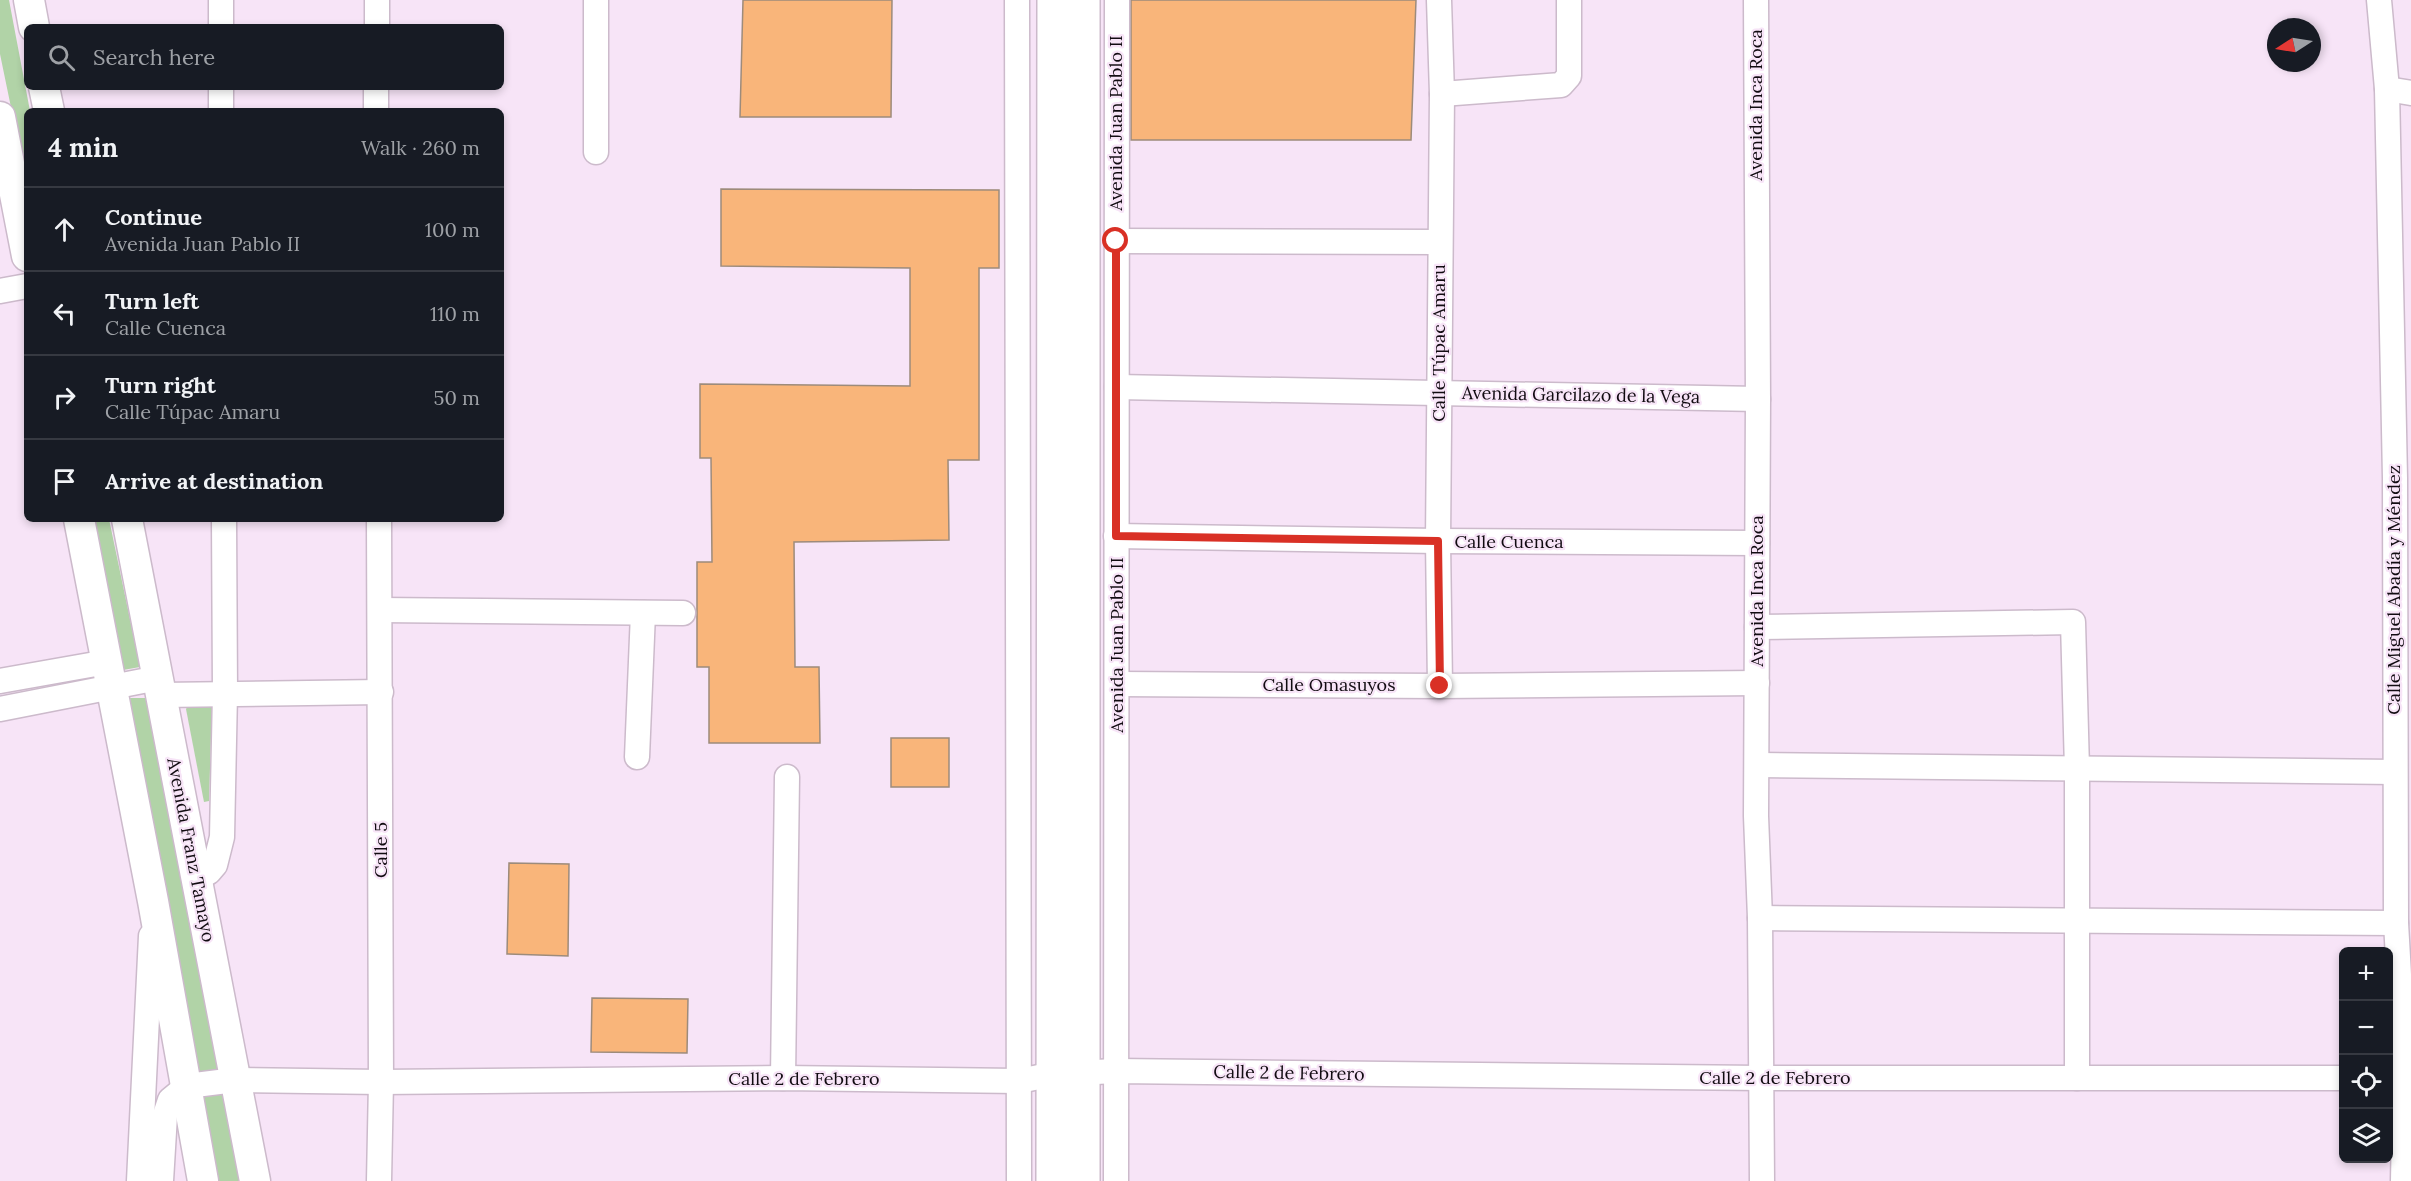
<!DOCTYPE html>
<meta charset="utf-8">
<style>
:root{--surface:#171b24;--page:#242831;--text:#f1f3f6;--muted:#9ea1a6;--line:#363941}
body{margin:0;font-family:Lora,serif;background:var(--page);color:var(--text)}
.controls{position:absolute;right:18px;bottom:18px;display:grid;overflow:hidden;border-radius:9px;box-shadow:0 3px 9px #0003}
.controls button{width:54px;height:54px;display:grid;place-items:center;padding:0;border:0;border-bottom:2px solid var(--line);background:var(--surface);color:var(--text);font:30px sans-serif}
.compass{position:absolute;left:2267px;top:18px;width:54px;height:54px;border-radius:50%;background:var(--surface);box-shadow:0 3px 9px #0003;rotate:258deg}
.stop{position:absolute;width:18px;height:18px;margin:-14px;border:4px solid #d93025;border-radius:50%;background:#fff}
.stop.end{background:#d93025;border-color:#fff;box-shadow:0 2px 6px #0008}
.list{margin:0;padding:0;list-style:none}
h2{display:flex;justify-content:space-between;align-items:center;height:78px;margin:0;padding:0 24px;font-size:26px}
h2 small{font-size:20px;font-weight:400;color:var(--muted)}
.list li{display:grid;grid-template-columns:39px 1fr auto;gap:18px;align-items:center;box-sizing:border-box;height:84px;padding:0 24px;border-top:2px solid var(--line)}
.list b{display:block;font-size:22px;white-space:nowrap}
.list p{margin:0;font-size:20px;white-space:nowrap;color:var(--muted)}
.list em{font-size:20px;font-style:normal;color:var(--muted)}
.icon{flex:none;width:33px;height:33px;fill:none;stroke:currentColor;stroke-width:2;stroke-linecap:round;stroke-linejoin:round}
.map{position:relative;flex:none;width:2411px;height:1181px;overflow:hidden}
.search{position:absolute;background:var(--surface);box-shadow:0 3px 9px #0003;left:24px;top:24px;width:480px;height:66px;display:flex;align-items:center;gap:15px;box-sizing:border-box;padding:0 21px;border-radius:9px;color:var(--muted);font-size:22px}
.panel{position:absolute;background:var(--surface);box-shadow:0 3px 9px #0003;left:24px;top:108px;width:480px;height:414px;border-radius:9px}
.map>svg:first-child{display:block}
.green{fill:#b1d3a7}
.building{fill:#f9b57a;stroke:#9d8b7b;stroke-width:1.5}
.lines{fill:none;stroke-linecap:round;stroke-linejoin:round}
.minor-casing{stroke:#ccbacb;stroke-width:27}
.major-casing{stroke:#ccbacb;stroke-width:33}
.highway-casing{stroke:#ccbacb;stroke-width:36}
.minor{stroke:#fff;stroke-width:24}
.major{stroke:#fff;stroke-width:30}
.highway{stroke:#fff;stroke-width:33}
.route{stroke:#d93025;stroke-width:8}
.labels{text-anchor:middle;stroke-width:4.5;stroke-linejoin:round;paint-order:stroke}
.street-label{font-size:18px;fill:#110b11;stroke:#f7e4f7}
</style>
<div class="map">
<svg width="2411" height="1181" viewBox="0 0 2411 1181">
<rect width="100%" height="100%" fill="#f7e4f7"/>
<g class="green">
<polygon points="0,0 9,0 30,111 27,111 27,185 0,54"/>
<polygon points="93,519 109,519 140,667 123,670"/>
<polygon points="130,698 150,698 244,1181 205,1181"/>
<polygon points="189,704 212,704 209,801 204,802 186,709"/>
</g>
<g class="building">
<polygon points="743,0 892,0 891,117 740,117"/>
<polygon points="1131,0 1416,0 1411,140 1131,140"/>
<polygon points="721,189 999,190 999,268 979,268 979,460 948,460 949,540 794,542 795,667 819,667 820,743 709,743 709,667 697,667 697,562 712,562 711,458 700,458 700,384 910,386 910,268 721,266"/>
<rect x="891" y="738" width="58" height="49"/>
<polygon points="509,863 569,864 568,956 507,954"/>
<polygon points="592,998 688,999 687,1053 591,1052"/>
</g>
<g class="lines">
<defs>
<g id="minor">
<polyline points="221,0 221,27"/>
<polyline points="596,0 596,152"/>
<polyline points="1017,0 1019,1181"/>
<polyline points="1439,0 1442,94 1438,541 1440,686"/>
<polyline points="1756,0 1758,399 1756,816 1760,918 1762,1181"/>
<polyline points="2379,0 2387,89 2395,478 2396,923 2405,1078 2403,1181"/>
<polyline points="377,27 377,0"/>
<polyline points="221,87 221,111"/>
<polyline points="2387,89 2411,93"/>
<polyline points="1442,94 1561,85 1569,76 1569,0"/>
<polyline points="376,111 376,87"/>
<polyline points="1116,241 1439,242"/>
<polyline points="0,291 27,286"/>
<polyline points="1117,387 1758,399"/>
<polyline points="1116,536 1438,541 1757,543"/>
<polyline points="380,610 683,613"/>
<polyline points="1757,627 2073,622 2077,769 2077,1078"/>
<polyline points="0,681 107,662"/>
<polyline points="1117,684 1440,686 1757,683"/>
<polyline points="161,695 381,692"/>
<polyline points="0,709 158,678"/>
<polyline points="637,757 643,613"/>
<polyline points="1757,765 2395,772"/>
<polyline points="197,879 209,872 215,865 222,837 225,693 224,519"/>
<polyline points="1760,918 2396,923"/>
<polyline points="783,1078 787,777"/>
<polyline points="139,1181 151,936"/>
<polyline points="161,1181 165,1115 170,1100 187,1086 235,1080 381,1082 783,1078 1019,1081 1054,1074 1116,1071 1761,1078 2344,1078"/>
<polyline points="379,1181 381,1082 379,519"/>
<polyline points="1116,1181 1117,0"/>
</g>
<g id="major">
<polyline points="29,0 34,27"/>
<polyline points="44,87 49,111"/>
<polyline points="0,117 27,256"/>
<polyline points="79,519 153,901 203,1181"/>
<polyline points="127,519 255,1181"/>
</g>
<g id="highway">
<polyline points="1083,0 1083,1181"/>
<polyline points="1053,1181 1054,0"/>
</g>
</defs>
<use href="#minor" class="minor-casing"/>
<use href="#major" class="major-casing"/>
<use href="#highway" class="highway-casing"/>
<use href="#minor" class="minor"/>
<use href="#major" class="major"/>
<use href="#highway" class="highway"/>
</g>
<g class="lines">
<polyline class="route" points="1116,241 1116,536 1438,541 1440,686"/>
</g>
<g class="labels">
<g class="street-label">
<text transform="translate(1756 105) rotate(-90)" y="6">Avenida Inca Roca</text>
<text transform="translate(1116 123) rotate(-90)" y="6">Avenida Juan Pablo II</text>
<text transform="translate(1439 343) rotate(-90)" y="6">Calle Túpac Amaru</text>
<text transform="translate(1581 395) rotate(1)" y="6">Avenida Garcilazo de la Vega</text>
<text x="1509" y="548">Calle Cuenca</text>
<text transform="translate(2394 590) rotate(-90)" y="6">Calle Miguel Abadía y Méndez</text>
<text transform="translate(1757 591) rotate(-90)" y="6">Avenida Inca Roca</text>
<text transform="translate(1117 645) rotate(-90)" y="6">Avenida Juan Pablo II</text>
<text x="1329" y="691">Calle Omasuyos</text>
<text transform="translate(191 850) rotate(79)" y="6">Avenida Franz Tamayo</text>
<text transform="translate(381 850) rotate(-90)" y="6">Calle 5</text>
<text transform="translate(1289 1073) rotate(1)" y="6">Calle 2 de Febrero</text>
<text x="1775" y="1084">Calle 2 de Febrero</text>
<text x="804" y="1085">Calle 2 de Febrero</text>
</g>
</g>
</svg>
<div class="controls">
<button>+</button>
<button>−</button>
<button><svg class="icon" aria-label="locate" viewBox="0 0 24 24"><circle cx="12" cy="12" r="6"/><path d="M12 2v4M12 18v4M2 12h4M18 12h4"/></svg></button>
<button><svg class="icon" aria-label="layers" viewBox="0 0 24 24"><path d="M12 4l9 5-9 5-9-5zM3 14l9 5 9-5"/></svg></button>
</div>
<svg class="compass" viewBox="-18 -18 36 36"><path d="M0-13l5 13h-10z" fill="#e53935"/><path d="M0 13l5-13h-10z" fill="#9ea1a6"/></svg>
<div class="stop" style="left:1116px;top:241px"></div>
<div class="stop end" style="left:1440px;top:686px"></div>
<div class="search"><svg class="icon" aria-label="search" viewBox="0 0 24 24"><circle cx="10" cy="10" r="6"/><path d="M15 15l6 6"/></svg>Search here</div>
<section class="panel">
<h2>4 min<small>Walk · 260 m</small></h2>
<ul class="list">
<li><svg class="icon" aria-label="ahead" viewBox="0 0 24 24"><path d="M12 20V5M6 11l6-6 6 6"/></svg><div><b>Continue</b><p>Avenida Juan Pablo II</p></div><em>100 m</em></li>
<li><svg class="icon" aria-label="left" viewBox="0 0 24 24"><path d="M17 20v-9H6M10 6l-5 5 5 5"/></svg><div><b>Turn left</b><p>Calle Cuenca</p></div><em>110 m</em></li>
<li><svg class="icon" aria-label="right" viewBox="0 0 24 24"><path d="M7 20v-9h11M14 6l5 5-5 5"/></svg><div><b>Turn right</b><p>Calle Túpac Amaru</p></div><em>50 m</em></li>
<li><svg class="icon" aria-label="arrive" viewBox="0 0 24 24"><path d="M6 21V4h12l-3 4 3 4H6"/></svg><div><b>Arrive at destination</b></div></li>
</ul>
</section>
</div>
